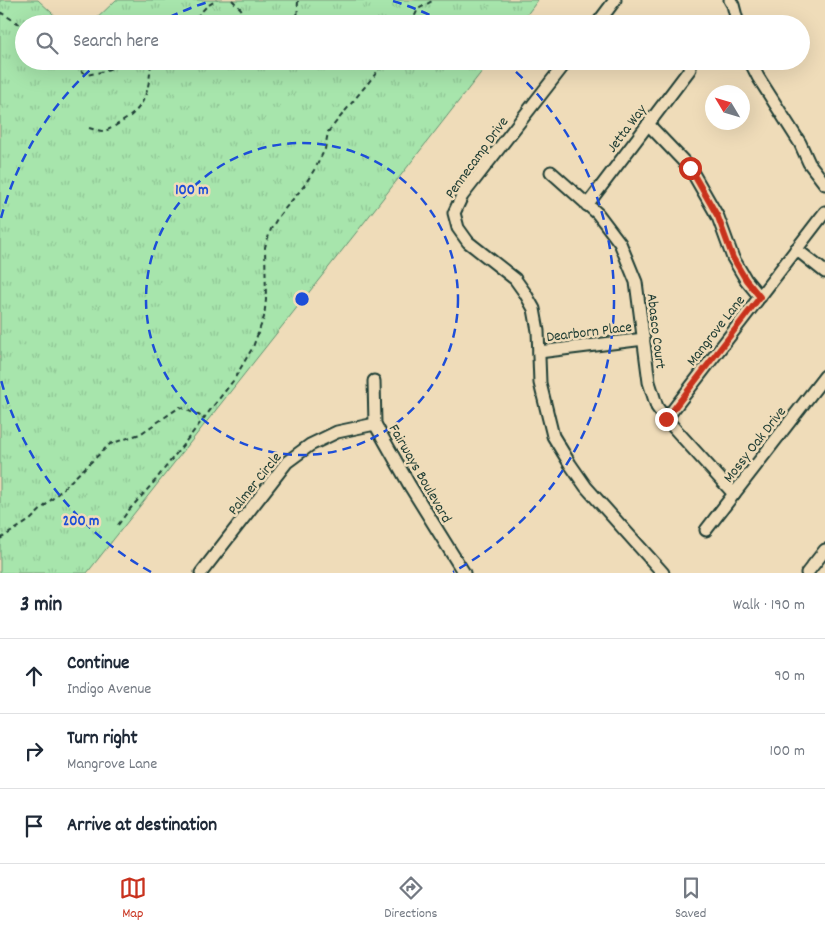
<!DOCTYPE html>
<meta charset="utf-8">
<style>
:root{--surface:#fff;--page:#f2f2f3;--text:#1f2937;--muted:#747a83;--line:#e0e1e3;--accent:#c8321e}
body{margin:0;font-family:Dekko,sans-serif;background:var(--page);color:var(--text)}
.compass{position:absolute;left:705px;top:85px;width:45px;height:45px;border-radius:50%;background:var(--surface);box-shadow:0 5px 20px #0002;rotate:308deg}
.stop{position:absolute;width:15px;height:15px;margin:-11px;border:4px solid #c8321e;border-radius:50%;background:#fff}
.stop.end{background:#c8321e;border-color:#fff;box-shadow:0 1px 5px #0008}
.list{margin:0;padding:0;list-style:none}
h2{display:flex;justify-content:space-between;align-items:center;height:65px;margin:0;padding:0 20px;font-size:21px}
h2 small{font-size:16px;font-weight:400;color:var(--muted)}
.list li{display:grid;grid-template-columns:32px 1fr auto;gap:15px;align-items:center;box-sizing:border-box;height:75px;padding:0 20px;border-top:1px solid var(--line)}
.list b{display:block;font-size:19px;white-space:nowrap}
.list p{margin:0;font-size:16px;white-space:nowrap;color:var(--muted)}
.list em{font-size:16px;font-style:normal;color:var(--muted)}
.icon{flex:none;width:28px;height:28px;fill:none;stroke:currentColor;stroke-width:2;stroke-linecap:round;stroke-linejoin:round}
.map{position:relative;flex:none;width:825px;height:573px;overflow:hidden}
.search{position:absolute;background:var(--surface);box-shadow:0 5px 20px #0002;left:15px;right:15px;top:15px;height:55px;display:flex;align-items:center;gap:12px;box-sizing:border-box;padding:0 18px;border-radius:28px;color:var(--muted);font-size:19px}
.sheet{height:290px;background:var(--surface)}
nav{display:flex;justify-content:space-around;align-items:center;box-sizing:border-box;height:70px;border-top:1px solid var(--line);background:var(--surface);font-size:14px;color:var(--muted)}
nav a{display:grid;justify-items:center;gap:2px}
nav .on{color:var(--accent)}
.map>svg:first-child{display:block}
.grass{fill:url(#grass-tufts);stroke:#639170}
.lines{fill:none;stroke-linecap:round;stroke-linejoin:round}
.minor-casing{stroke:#1f3d34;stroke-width:15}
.path{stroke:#1f3d34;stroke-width:2;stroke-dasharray:5 4;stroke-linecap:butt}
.minor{stroke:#efdcb9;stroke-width:11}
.route{stroke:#c8321e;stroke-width:6}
.ring{fill:none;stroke:#1d4ed8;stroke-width:2.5;stroke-dasharray:9 6}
.labels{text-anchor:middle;stroke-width:5;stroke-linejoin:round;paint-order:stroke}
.street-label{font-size:15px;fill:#1f3d34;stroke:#efdcb9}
.centre{fill:#1d4ed8;stroke:#efdcb9;stroke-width:2.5}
.ring-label{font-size:15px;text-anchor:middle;font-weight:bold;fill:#1d4ed8;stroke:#efdcb9;stroke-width:5;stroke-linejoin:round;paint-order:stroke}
</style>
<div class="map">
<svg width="825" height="573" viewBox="0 0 825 573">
<defs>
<pattern id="grass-tufts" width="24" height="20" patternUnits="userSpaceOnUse" patternTransform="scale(1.25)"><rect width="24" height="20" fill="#a7e5ac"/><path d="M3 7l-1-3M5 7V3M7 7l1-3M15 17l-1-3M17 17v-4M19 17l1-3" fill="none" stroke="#8fc595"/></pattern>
</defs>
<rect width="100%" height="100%" fill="#efdcb9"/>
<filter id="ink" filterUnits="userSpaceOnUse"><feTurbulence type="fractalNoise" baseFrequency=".02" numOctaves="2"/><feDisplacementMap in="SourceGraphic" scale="10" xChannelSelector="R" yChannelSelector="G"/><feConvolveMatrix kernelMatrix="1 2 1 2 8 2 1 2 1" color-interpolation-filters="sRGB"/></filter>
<g filter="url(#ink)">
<g class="grass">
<polygon points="0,0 38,0 64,24 24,24 24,61 490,61 359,229 87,573 0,573"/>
<polygon points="116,0 538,0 520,24 91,24"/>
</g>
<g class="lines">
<defs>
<g id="minor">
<polyline points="730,0 733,5 738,24"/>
<polyline points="597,24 615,0"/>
<polyline points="567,61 462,196 454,213 458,228 468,242 515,279 525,293 534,309 538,331 540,383 553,436 570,464 586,487 663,573"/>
<polyline points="750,61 758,77 800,143 809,163 825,184"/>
<polyline points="648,124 690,168 718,217 733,258 746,280 760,297"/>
<polyline points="551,172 598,214 620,243 636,282 649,382 657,407 666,419 734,494"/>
<polyline points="587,205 690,69"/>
<polyline points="796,249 825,272"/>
<polyline points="539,352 644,339"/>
<polyline points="374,381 375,424 410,486 464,573"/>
<polyline points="666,419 825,212"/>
<polyline points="706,530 825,376"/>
<polyline points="201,573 287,462 310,445 337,432 375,424"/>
<polyline points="807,573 825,550"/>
</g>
</defs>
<use href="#minor" class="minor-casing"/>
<g class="path">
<polyline points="232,0 241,9 247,24"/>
<polyline points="0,12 24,27"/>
<polyline points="190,24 207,6 217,0"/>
<polyline points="297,24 298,0"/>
<polyline points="411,24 418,9 434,0"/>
<polyline points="66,61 87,75 101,72 131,61"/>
<path d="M 89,128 C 93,129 100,131 104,131 C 109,130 115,126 118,124 C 146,109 149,91 151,61"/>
<polyline points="118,525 129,510 154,482 233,381 253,347 264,317 266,300 265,247 271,229 278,217 304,186 316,167 325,149 328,132 386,61"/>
<polyline points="0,539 30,520 110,444 140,434 180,407 205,418"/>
</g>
<use href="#minor" class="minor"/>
</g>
</g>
<g class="lines" filter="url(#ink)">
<polyline class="route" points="666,419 760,297 746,280 733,258 718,217 690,168"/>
</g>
<g class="ring">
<circle cx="302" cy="299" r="156"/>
<path d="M151 572A312 312 0 0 1 1 380M1 218A312 312 0 0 1 99 62M156 24A312 312 0 0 1 211 1M393 1A312 312 0 0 1 448 24M505 62A312 312 0 0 1 453 572"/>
</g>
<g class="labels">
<g class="street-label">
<text transform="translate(626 128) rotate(-53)" y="5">Jetta Way</text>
<text transform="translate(476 157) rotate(-54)" y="5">Pennecamp Drive</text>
<text transform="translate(715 330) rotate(-52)" y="5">Mangrove Lane</text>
<text transform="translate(589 331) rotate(-7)" y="5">Dearborn Place</text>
<text transform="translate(657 331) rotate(83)" y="5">Abasco Court</text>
<text transform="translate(754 444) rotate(-52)" y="5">Mossy Oak Drive</text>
<text transform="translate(421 473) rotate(60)" y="5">Fairways Boulevard</text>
<text transform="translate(254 483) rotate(-51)" y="5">Palmer Circle</text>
</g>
</g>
<circle cx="302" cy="299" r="8" class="centre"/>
<g class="ring-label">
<text x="192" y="194">100 m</text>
<text x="81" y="525">200 m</text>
</g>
</svg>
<svg class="compass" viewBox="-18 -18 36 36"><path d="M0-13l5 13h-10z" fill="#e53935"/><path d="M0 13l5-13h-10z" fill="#747a83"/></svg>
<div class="stop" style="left:690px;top:168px"></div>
<div class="stop end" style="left:666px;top:419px"></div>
<div class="search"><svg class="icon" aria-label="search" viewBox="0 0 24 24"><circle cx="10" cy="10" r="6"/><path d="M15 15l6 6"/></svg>Search here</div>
</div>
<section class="sheet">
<h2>3 min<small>Walk · 190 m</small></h2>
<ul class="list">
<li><svg class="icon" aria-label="ahead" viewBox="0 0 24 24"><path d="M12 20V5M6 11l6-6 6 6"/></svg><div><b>Continue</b><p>Indigo Avenue</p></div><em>90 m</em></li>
<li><svg class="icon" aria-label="right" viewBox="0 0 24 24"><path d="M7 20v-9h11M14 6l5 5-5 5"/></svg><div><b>Turn right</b><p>Mangrove Lane</p></div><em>100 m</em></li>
<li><svg class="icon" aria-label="arrive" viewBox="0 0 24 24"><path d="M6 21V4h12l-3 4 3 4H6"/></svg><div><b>Arrive at destination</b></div></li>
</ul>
</section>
<nav>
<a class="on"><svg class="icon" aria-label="map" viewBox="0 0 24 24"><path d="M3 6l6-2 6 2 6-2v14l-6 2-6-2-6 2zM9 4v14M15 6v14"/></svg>Map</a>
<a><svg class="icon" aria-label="directions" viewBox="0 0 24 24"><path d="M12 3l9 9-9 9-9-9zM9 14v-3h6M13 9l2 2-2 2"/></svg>Directions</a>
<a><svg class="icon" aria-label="saved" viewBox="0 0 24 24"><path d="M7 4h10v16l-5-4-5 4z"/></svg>Saved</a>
</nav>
